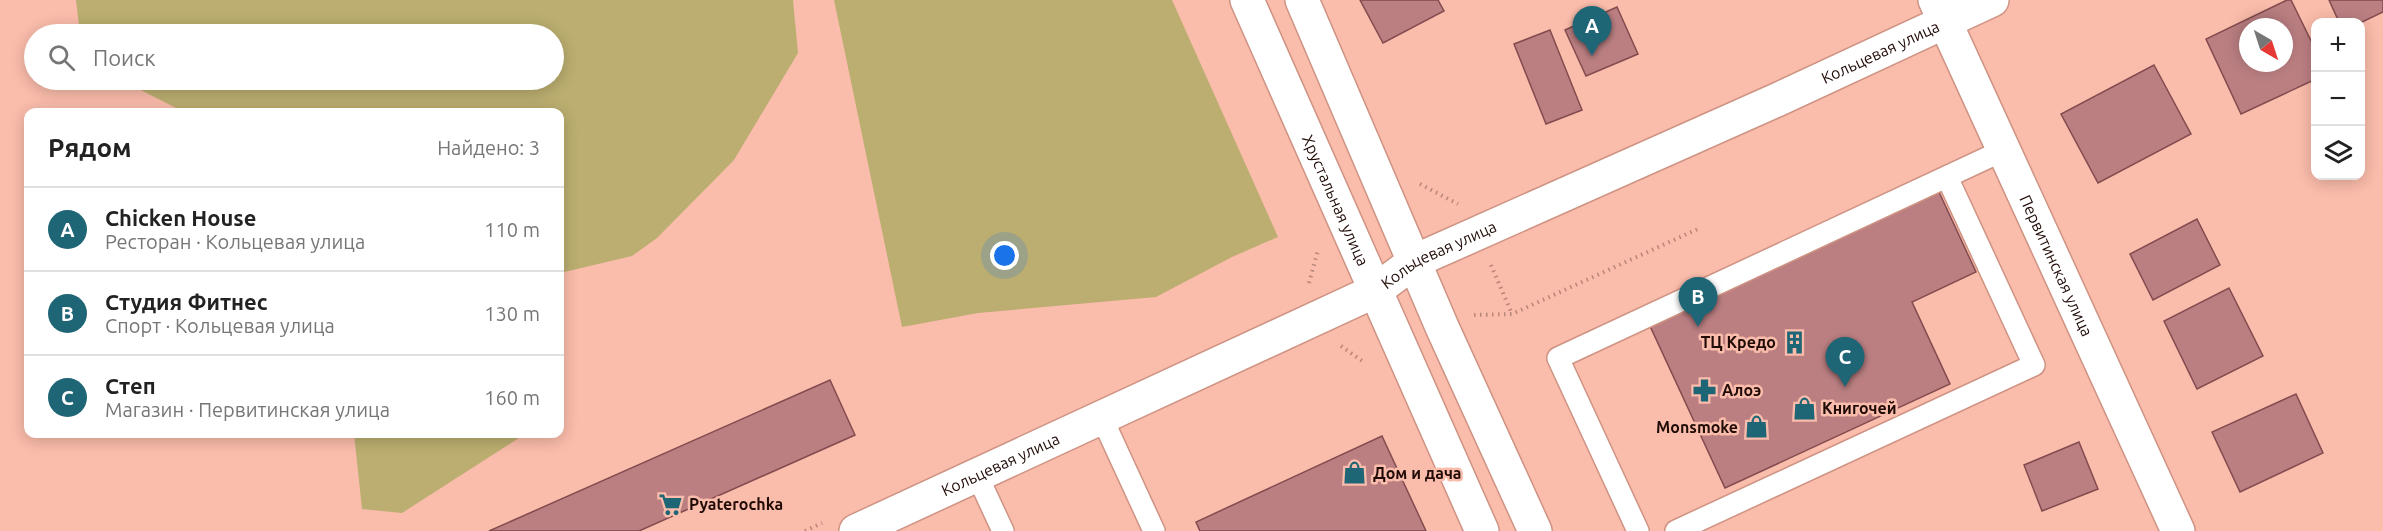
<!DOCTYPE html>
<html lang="ru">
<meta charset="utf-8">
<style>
:root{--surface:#fff;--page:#f2f2f2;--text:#222;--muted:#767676;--line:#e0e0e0;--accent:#1e6575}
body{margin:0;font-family:Ubuntu,sans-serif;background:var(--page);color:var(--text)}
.controls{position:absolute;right:18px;top:18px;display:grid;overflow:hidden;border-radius:12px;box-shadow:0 3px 15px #0003}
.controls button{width:54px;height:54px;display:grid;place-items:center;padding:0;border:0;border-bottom:2px solid var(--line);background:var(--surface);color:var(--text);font:30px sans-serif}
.compass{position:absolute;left:2239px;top:18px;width:54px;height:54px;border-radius:50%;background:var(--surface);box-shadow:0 3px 15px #0003;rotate:141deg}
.you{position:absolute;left:1005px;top:256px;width:21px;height:21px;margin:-15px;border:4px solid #fff;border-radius:50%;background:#1a73e8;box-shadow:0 0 0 9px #1a73e833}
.badge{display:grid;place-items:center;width:39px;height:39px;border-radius:50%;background:var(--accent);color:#fff;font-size:20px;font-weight:700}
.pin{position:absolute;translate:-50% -50px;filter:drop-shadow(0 2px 3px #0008)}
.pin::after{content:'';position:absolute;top:32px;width:21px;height:18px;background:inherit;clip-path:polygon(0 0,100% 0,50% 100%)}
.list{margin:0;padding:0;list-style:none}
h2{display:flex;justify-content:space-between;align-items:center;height:78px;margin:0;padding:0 24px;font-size:26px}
h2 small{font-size:20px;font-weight:400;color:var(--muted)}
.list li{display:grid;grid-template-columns:39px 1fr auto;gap:18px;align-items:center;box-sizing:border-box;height:84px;padding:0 24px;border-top:2px solid var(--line)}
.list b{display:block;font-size:22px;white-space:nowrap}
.list p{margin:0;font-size:20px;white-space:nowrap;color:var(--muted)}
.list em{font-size:20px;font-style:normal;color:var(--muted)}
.icon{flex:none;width:33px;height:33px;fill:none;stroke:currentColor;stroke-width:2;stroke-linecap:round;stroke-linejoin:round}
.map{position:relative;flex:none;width:2383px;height:531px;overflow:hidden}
.search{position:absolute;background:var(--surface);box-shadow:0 3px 15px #0003;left:24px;top:24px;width:540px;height:66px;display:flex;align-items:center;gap:15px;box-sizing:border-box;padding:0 21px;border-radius:33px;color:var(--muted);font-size:22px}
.panel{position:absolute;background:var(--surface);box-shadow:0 3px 15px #0003;left:24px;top:108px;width:540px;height:330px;border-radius:12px}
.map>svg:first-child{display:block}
.green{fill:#bcae70}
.building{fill:#bb7f82;stroke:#824b4e;stroke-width:1.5;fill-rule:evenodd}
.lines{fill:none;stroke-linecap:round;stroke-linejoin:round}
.lane-casing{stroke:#ce9383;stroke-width:24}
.street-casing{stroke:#ce9383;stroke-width:36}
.secondary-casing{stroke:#ce9383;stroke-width:36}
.path{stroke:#b88779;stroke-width:4;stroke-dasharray:1.5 4.5;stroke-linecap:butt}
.lane{stroke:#fff;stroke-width:21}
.street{stroke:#fff;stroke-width:33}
.secondary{stroke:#fff;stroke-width:33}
.labels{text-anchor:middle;stroke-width:5;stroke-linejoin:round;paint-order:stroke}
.street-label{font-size:16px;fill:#200b06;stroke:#fabcab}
.poi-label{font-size:16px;font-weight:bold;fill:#200b06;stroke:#fabcab;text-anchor:start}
</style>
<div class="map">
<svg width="2383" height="531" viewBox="0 0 2383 531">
<rect width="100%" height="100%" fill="#fabcab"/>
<g class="green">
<polygon points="76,0 793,0 798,53 734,160 657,238 632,256 560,273 560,112 184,112 121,80 554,80 554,34 80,34"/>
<polygon points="834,0 1172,0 1278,237 1232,257 1156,297 978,313 902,327"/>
<polygon points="354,434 525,434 402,513 362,509"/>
</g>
<g class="building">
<polygon points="1360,0 1438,0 1444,11 1383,43"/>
<path d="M 2287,0 L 2291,0 L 2316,51 L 2316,79 L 2241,114 L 2206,39 ZM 2248,27 L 2284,27 L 2284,63 L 2248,63 Z"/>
<polygon points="2329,0 2383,0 2383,12 2360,23 2339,22"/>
<polygon points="1617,7 1638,54 1586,76 1565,30"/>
<polygon points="1550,30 1582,110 1546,124 1514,44"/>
<polygon points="2154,65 2191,134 2098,183 2061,114"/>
<polygon points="1939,192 1976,272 1912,302 1950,384 1725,488 1650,326"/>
<polygon points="2197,219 2220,265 2153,300 2130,254"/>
<polygon points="2229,288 2263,356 2197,389 2164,321"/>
<polygon points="830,380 855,435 639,531 489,531"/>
<polygon points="2296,394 2323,453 2240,492 2212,432"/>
<polygon points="1382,436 1426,531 1200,531 1196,522"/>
<polygon points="2079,442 2098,489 2042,511 2024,465"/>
</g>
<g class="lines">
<defs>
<g id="lane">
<polyline points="1102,418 1154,531"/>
<polyline points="977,475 1003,531"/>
<polyline points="1638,531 1558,358 2004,150"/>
<polyline points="1676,531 2034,365 1947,177"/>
</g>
<g id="street">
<path id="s1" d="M 1935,0 L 2178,531"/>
<path id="s2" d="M 856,531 L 1375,291"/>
</g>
<g id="secondary">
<path id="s3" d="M 1247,0 L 1482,531"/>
<polyline points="1302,0 1442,327 1535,531"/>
<path id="s4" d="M 1375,291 L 1415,261 L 1779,99 L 1992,0"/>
</g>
</defs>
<use href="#lane" class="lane-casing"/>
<use href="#street" class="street-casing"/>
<use href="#secondary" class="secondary-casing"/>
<g class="path">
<polyline points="1420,184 1458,204"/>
<polyline points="1491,265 1512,314"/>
<polyline points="1309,283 1318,250"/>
<polyline points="1474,315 1512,314 1700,228"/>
<polyline points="1341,346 1365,363"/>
<polyline points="805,531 822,523"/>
</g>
<use href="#lane" class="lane"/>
<use href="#street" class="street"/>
<use href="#secondary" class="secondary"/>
</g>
<defs>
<symbol id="building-bare" viewBox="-9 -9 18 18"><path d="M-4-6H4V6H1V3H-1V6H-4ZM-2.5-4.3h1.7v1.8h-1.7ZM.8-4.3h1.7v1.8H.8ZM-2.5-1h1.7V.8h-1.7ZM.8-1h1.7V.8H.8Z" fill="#1e6575" stroke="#fabcab" stroke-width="2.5" paint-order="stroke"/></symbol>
<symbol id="pharmacy-bare" viewBox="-9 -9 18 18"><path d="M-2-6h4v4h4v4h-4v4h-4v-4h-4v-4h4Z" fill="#1e6575" stroke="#fabcab" stroke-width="2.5" paint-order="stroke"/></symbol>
<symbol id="shop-bare" viewBox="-9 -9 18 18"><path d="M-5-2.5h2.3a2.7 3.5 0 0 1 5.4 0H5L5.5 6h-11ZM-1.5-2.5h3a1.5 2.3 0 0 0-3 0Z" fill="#1e6575" stroke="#fabcab" stroke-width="2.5" paint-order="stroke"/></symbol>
<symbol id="supermarket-bare" viewBox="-9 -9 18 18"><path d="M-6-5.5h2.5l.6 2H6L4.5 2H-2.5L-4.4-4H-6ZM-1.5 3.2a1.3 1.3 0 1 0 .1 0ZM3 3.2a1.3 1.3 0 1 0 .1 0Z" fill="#1e6575" stroke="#fabcab" stroke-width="2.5" paint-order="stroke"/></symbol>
</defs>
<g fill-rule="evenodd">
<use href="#building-bare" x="1778" y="326" width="33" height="33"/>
<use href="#pharmacy-bare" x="1688" y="374" width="33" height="33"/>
<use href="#shop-bare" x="1788" y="392" width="33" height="33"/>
<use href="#shop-bare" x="1740" y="410" width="33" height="33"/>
<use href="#shop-bare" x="1338" y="456" width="33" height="33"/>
<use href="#supermarket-bare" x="654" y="488" width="33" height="33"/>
</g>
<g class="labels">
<g class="street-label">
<text dy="6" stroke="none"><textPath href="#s4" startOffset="560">Кольцевая улица</textPath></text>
<text dy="6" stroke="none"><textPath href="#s3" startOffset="219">Хрустальная улица</textPath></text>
<text dy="6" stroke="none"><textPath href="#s4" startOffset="74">Кольцевая улица</textPath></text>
<text dy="6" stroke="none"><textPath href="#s1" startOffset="292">Первитинская улица</textPath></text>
<text dy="6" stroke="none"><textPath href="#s2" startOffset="159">Кольцевая улица</textPath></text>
</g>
<g class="poi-label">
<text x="1776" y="348" text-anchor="end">ТЦ Кредо</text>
<text x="1722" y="396">Алоэ</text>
<text x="1822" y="414">Книгочей</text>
<text x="1738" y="433" text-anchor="end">Monsmoke</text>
<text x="1373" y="479">Дом и дача</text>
<text x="689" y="510">Pyaterochka</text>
</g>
</g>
</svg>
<div class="controls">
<button>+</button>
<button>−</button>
<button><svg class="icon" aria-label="layers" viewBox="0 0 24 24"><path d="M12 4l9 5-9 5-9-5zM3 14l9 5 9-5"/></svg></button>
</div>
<svg class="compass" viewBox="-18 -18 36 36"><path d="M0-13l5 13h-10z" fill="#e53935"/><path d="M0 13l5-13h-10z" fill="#767676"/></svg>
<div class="you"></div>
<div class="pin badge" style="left:1592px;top:56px">A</div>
<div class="pin badge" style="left:1698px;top:327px">B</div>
<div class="pin badge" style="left:1845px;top:387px">C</div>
<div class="search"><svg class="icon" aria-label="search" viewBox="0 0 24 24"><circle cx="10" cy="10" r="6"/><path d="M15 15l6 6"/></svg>Поиск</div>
<section class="panel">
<h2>Рядом<small>Найдено: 3</small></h2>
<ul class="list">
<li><span class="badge">A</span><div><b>Chicken House</b><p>Ресторан · Кольцевая улица</p></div><em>110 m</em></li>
<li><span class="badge">B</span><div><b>Студия Фитнес</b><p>Спорт · Кольцевая улица</p></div><em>130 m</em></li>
<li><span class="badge">C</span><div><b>Степ</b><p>Магазин · Первитинская улица</p></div><em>160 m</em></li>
</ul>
</section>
</div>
